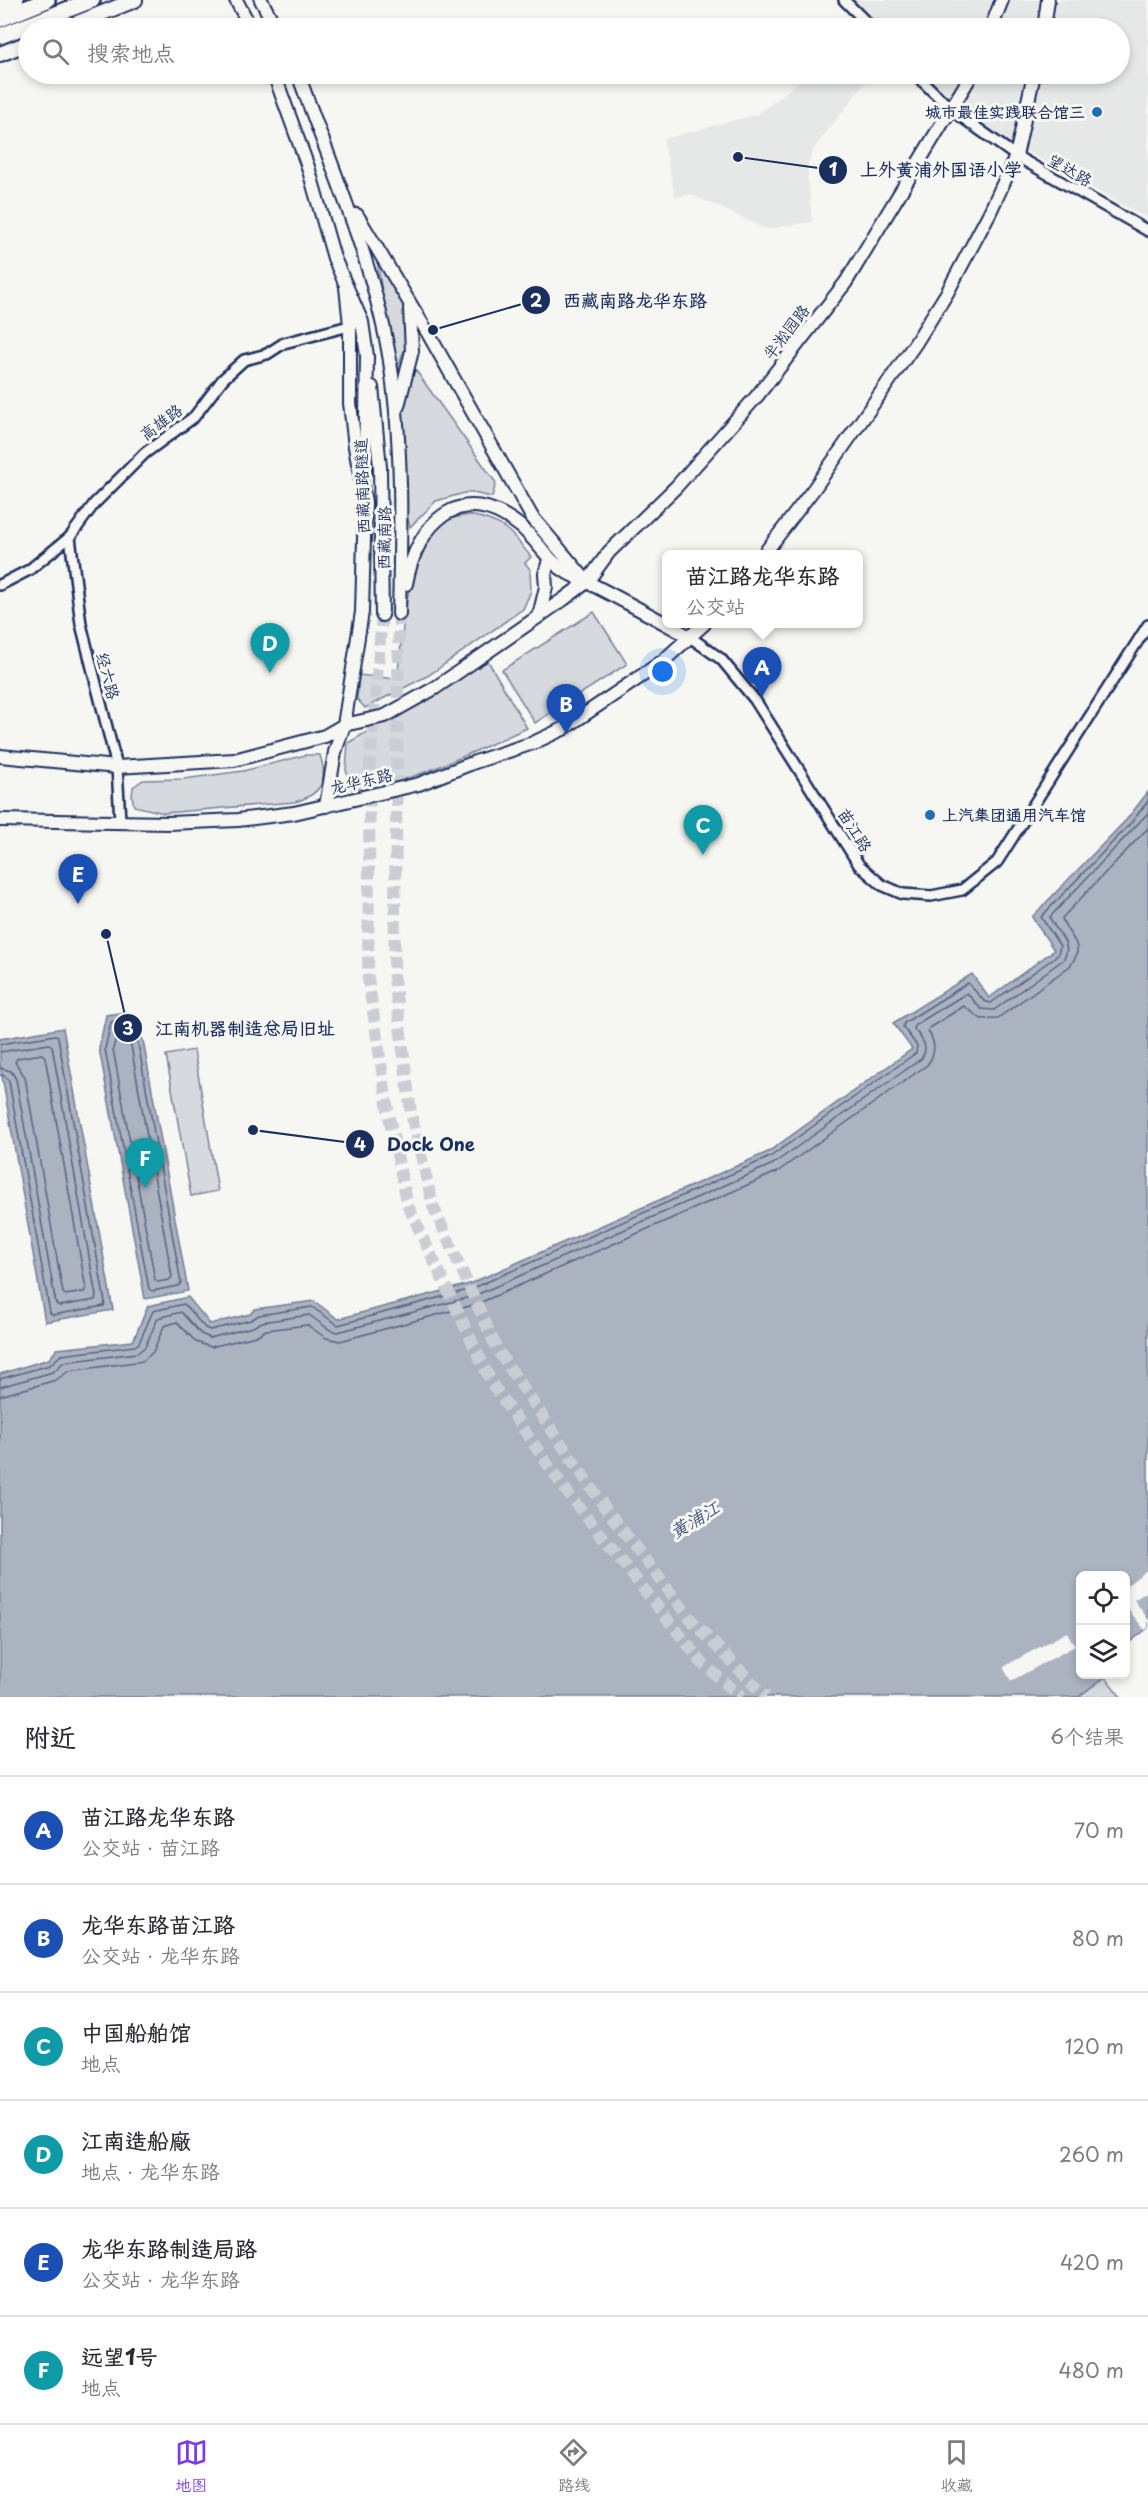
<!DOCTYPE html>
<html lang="zh">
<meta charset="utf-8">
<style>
:root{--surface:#fff;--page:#f7f7f7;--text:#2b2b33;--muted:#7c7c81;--line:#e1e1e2;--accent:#7c3aed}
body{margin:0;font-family:"Playpen Sans","LXGW WenKai TC",sans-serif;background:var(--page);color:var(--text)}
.controls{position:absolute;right:18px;bottom:18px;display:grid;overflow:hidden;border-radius:9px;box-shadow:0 3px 9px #0003}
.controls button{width:54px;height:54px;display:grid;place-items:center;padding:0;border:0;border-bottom:2px solid var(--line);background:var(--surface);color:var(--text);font:30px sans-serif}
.you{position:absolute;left:663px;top:672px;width:21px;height:21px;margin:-15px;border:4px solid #fff;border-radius:50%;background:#1a73e8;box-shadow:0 0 0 9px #1a73e833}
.badge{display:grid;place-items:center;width:39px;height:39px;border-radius:50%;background:var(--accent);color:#fff;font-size:20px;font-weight:700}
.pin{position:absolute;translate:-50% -50px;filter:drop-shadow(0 2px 3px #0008)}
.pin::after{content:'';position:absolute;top:32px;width:21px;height:18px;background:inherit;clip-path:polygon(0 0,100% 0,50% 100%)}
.popup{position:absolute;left:662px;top:550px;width:201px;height:78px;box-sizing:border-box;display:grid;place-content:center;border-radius:9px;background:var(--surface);filter:drop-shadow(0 2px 4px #0005);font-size:20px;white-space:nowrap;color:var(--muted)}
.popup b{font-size:22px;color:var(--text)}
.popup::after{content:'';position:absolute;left:50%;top:100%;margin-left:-12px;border:12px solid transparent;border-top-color:var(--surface)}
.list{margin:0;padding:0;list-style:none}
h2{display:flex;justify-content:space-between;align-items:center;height:78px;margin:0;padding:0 24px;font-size:26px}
h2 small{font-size:20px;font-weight:400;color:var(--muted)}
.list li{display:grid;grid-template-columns:39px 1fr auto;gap:18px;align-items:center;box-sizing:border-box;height:108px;padding:0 24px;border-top:2px solid var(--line)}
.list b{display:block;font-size:22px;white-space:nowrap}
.list p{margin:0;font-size:20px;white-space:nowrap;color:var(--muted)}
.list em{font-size:20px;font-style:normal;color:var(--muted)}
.icon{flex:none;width:33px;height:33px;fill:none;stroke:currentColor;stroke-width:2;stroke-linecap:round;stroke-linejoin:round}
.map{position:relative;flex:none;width:1148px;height:1697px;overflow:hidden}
.search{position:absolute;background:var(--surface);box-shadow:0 3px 9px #0003;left:18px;right:18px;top:18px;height:66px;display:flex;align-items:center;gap:15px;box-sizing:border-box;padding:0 21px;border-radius:33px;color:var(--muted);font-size:22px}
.sheet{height:726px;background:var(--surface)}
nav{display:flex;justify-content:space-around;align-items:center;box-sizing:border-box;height:84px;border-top:2px solid var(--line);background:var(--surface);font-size:16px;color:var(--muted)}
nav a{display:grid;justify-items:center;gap:3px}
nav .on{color:var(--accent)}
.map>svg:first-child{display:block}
.built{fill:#e6e7e7}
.green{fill:#d6d9dd;stroke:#78849e;stroke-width:1.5}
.water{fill:#abb2c0;stroke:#717e99;stroke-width:1.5}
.pier{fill:#f6f6f2}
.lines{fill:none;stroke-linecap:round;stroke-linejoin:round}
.shore{stroke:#556385;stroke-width:1.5}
.secondary-tunnel{stroke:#caced4;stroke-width:12;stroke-dasharray:12 6;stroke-linecap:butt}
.minor-casing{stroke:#1b2f5e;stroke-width:14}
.secondary-casing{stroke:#1b2f5e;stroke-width:16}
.primary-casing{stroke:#1b2f5e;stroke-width:18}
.trunk-casing{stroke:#1b2f5e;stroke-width:20}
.minor{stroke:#f6f6f2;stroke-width:9}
.secondary{stroke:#f6f6f2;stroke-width:12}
.primary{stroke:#f6f6f2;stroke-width:14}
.trunk{stroke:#f6f6f2;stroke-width:15}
.poi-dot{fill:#1f6fb2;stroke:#f6f6f2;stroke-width:2}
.labels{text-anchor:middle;stroke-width:6;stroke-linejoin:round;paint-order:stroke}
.poi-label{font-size:16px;font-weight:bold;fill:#1b2f5e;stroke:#f6f6f2;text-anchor:end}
.street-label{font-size:16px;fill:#1b2f5e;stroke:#f6f6f2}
.water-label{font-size:18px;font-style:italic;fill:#46567b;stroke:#f6f6f2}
.leader{fill:none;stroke:#1b2f5e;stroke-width:2}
.callout-dot{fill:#1b2f5e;stroke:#f6f6f2;stroke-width:2}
.mark-label{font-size:18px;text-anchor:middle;font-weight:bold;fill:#fff}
.callout-label{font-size:18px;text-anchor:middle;font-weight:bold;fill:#1b2f5e;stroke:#f6f6f2;stroke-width:6;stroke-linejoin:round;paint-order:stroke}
</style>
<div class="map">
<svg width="1148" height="1697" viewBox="0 0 1148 1697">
<rect width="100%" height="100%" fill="#f6f6f2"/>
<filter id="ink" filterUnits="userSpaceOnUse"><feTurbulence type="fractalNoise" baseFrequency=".0167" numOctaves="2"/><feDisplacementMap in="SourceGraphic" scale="12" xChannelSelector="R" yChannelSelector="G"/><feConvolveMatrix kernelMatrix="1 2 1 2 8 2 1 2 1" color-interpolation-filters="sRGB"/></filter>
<g filter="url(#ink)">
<g class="built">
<polygon points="848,0 1148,0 1148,219 967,118 914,74 1120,74 1120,28 875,28"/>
<polygon points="808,74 872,74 814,148 807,166 812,222 766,229 691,194 675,197 663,139 759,114"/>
</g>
<g class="green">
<polygon points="377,261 405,307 407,343 397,369 393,361"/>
<polygon points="412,365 496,483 492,497 468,492 436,501 410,527 407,516 400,423 401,406"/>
<path d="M 469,515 C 503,521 511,531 531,557 L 525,563 L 530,569 L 531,591 L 523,609 L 429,675 L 365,708 L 357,699 L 359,675 L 397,679 C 403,636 405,565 432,531 C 441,520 456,517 469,515 Z"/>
<polygon points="594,612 627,664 535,723 502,670"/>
<path d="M 488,661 L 527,728 C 487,745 392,793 352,789 L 346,770 L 348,743 Z"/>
<path d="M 306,755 L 320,755 C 329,782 320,795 294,802 L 164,813 L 134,806 L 132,796 L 133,787 L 143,780 L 184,779 L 243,771 Z"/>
<polygon points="194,1050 218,1191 191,1196 166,1055"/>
<polygon points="1105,1677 1121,1697 1078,1697"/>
</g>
<g class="water">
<polygon points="1148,792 1148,1628 1126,1645 1126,1576 1080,1576 1080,1674 1103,1675 1105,1677 1078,1697 0,1697 0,1374 49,1359 57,1349 133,1341 148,1306 188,1297 210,1324 250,1314 255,1309 314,1301 338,1319 469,1284 768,1152 912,1049 893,1023 972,974 989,998 1054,950 1032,917 1127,819"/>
<polygon points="126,1012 143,1040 188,1291 145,1299 99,1048 106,1015"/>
<polygon points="63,1028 113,1310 45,1322 0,1065 0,1039"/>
</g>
<g class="pier">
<polygon points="1148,1569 1148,1591 1134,1600 1148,1619 1148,1628 1145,1630 1126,1607 1126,1586"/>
<polygon points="1067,1632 1075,1646 1011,1681 1003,1667"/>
</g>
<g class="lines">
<g class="shore">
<polygon points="123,1019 138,1043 181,1283 178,1286 152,1291 149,1289 105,1049 111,1022"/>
<polygon points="118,1030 122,1031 131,1046 172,1277 169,1280 158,1282 155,1280 113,1049"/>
<polyline points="0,1044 55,1035 58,1037 105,1302 104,1306 53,1315 50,1313 9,1081 5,1076 0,1075"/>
<polyline points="0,1052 49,1044 52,1046 96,1296 95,1300 59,1306 56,1304 16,1079 11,1071 0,1068"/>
<polygon points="42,1054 45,1057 86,1289 84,1292 66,1295 63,1293 25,1077 15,1062 18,1058"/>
<polyline points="0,1379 50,1365 61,1355 135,1346 139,1343 153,1311 184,1304 205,1328 210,1330 251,1320 259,1315 312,1307 338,1325 471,1289 770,1157 916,1053 917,1046 903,1027 904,1023 968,983 984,1001 991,1003 1058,955 1060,946 1041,917 1131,823 1148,801"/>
<path d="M 0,1387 L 53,1372 L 64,1362 L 137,1353 L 145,1347 L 158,1318 L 181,1312 L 201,1334 L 210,1338 L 253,1327 L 262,1322 L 309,1315 L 330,1330 L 338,1332 L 474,1296 L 773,1164 L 921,1059 C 930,1047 922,1039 914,1029 L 915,1025 L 967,993 L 981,1009 L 994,1010 L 1063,960 C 1075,943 1054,932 1050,917 L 1148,813"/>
<path d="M 0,1396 L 56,1380 L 69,1371 L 143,1361 L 153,1352 L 164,1326 L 177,1322 L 196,1342 L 211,1347 L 256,1336 L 266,1330 L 307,1325 L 326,1338 L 340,1341 L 477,1304 L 777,1172 L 927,1065 C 936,1054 936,1043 928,1031 L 929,1028 L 964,1006 L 981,1019 L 998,1018 L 1070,966 C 1088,944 1067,937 1062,918 L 1148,828"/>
</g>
<g class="secondary-tunnel">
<polyline points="399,614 394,978 411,1113 433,1206 498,1351 603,1505 693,1622 766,1697"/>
<polyline points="382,615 370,762 368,978 389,1117 408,1206 492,1384 569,1495 703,1664 742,1697"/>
</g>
<defs>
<g id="minor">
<polyline points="844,0 872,28"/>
<polyline points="915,74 952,110 1016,156 1148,231"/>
<polyline points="70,537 81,624 117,767 120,821"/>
<polyline points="0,585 29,570 70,537 94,504 145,453 194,417 223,379 244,360 267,354 284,343 353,325"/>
<polyline points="690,637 721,659 755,700 859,865 882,885 903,894 931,896 962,890 997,862 1148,625"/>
</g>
<g id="secondary">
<polyline points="236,0 251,28"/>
<polyline points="261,0 276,28"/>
<polyline points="991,28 1002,0"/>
<polyline points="1044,28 1048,0"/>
<polyline points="274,74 308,167 334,258 362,322 367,356 365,471"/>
<path d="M 298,74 C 331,166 372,258 389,355 C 403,441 401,528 399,614"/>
<polyline points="357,215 429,335 532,517 587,582"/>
<polyline points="372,387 380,467 382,615"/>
<polyline points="398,406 412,351 410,308"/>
<polyline points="764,554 813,490 915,344 947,293 990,212 1016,156 1034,74"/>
<path d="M 406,584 C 417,522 461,479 520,526 C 539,542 547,561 568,573 C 575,577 583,579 589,583 C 623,600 657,619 690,637"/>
<polyline points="539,616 546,587 545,574 549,560"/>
<polyline points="0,756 117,767 234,760 325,736 344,725 385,716 435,688 564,599 587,582 609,552 676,487 757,396 846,282 972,74"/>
<polyline points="326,806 335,752 344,725 362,612 365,502 355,447 350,403 350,325 346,287"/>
<polyline points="0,820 169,823 238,820 294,813 419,784 475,762 533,743 563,729 662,662 704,624"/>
</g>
<g id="primary">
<polyline points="0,6 16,0"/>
<polyline points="65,28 135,0"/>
<polyline points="0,54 28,43"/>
</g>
<g id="trunk">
<polyline points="0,19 47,0"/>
<polyline points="0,36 92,0"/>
</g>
</defs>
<use href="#minor" class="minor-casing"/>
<use href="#secondary" class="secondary-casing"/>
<use href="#primary" class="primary-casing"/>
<use href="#trunk" class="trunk-casing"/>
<use href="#minor" class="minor"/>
<use href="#secondary" class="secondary"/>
<use href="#primary" class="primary"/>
<use href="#trunk" class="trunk"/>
</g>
</g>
<g class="poi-dot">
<circle cx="1097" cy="112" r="6"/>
<circle cx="930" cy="815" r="6"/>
</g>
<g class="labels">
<g class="poi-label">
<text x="1085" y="118">城市最佳实践联合馆三</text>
<text x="942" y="821" text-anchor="start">上汽集团通用汽车馆</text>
</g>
<g class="street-label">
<text transform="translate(1070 170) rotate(29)" y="6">望达路</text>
<text transform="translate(786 332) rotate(-52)" y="6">半淞园路</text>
<text transform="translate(161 422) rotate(-37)" y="6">高雄路</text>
<text transform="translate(362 486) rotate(-92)" y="6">西藏南路隧道</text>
<text transform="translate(384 538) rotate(-89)" y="6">西藏南路</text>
<text transform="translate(108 676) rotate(75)" y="6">经六路</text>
<text transform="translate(361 781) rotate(-13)" y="6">龙华东路</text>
<text transform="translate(855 830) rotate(58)" y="6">苗江路</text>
</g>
<g class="water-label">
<text transform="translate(695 1520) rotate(-31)" y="6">黄浦江</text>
</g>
</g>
<path class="leader" d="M738 157L833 170M433 330L536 300M106 934L128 1028M253 1130L360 1144"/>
<g class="callout-dot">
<circle cx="738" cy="157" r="6"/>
<circle cx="433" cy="330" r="6"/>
<circle cx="106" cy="934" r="6"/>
<circle cx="253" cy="1130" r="6"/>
<circle cx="833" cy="170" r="15"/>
<circle cx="536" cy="300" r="15"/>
<circle cx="128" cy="1028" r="15"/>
<circle cx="360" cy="1144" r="15"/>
</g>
<g class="mark-label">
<text x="833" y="176">1</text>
<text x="536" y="307">2</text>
<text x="128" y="1035">3</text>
<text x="360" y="1151">4</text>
</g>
<g class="callout-label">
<text x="941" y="176">上外黄浦外国语小学</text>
<text x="635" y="307">西藏南路龙华东路</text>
<text x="245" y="1035">江南机器制造总局旧址</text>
<text x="431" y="1151">Dock One</text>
</g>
</svg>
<div class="controls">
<button><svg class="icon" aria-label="locate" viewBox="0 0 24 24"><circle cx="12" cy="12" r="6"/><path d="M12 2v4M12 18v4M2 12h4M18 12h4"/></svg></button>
<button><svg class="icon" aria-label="layers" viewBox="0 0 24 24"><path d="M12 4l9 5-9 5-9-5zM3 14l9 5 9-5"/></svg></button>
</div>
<div class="you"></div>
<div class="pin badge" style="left:762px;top:697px;background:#1a4fb4">A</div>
<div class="popup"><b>苗江路龙华东路</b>公交站</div>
<div class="pin badge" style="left:566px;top:734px;background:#1a4fb4">B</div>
<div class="pin badge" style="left:703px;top:855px;background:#0f9aa8">C</div>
<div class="pin badge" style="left:270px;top:673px;background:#0f9aa8">D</div>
<div class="pin badge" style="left:78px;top:904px;background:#1a4fb4">E</div>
<div class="pin badge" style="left:145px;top:1188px;background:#0f9aa8">F</div>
<div class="search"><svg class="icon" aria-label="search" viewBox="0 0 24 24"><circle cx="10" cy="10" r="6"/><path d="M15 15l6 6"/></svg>搜索地点</div>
</div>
<section class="sheet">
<h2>附近<small>6个结果</small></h2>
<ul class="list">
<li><span class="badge" style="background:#1a4fb4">A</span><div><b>苗江路龙华东路</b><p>公交站 · 苗江路</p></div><em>70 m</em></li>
<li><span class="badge" style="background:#1a4fb4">B</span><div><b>龙华东路苗江路</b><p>公交站 · 龙华东路</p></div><em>80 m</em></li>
<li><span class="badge" style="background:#0f9aa8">C</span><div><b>中国船舶馆</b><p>地点</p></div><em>120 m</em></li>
<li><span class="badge" style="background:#0f9aa8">D</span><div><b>江南造船廠</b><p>地点 · 龙华东路</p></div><em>260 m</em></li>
<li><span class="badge" style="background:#1a4fb4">E</span><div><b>龙华东路制造局路</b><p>公交站 · 龙华东路</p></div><em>420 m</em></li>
<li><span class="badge" style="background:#0f9aa8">F</span><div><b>远望1号</b><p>地点</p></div><em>480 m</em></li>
</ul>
</section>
<nav>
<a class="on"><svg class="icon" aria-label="map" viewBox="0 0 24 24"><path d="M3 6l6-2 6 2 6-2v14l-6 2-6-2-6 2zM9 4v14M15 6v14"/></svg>地图</a>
<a><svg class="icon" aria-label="directions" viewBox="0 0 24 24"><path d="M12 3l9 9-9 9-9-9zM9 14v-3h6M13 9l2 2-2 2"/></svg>路线</a>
<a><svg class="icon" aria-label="saved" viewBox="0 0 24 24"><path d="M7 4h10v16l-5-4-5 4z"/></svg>收藏</a>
</nav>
